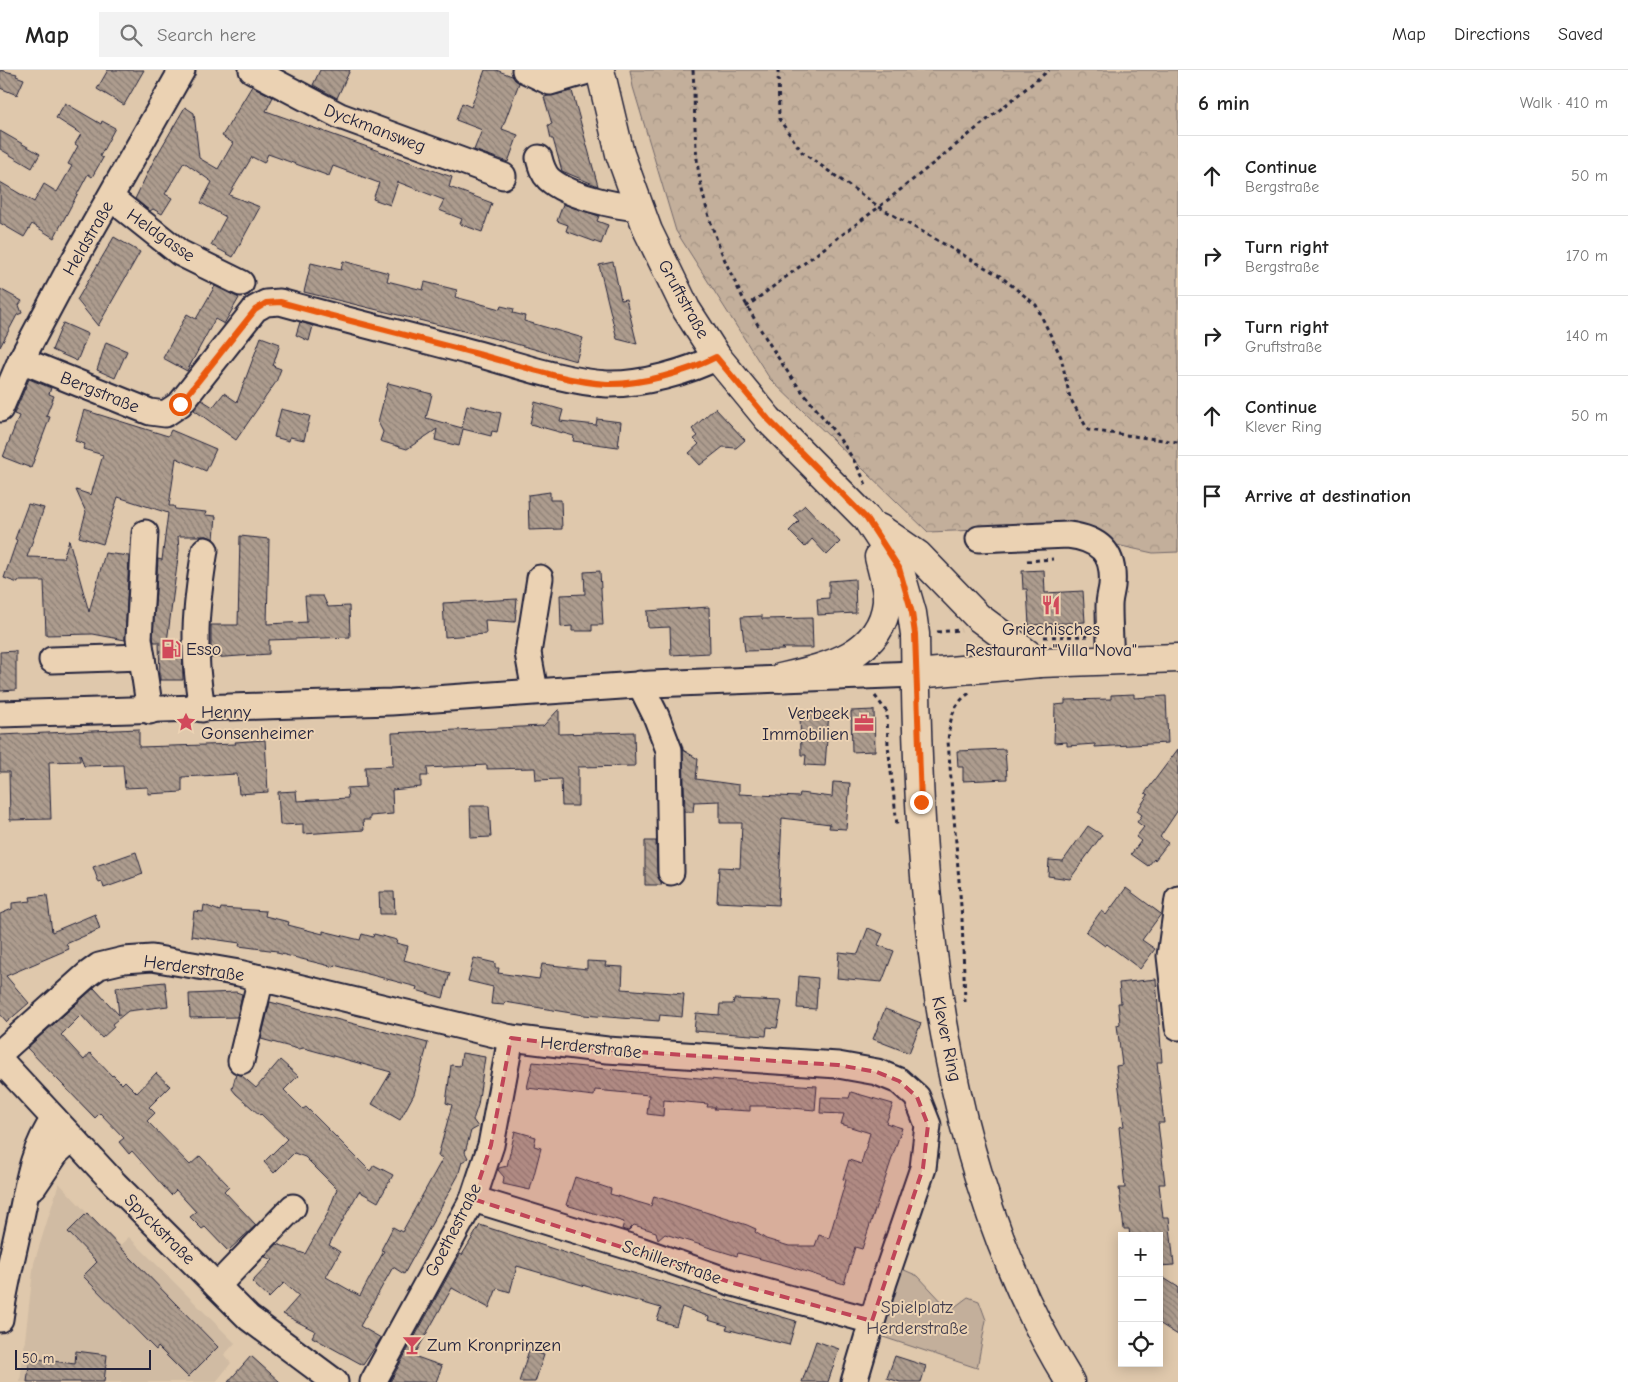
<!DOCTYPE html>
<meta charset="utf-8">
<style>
:root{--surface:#fff;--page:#f2f2f2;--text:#222;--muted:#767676;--line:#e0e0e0}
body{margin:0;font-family:"Comic Neue",sans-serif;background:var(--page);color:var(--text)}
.controls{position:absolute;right:15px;bottom:15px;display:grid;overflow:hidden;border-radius:0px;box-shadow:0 2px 12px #0003}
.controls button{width:45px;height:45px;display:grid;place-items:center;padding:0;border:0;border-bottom:1px solid var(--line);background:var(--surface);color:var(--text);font:25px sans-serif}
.scale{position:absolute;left:15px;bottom:12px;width:136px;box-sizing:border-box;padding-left:5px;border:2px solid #22223b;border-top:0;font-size:14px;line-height:18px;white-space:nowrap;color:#22223b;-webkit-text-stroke:4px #ebd2b3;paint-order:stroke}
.stop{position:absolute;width:15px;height:15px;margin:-11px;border:4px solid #ea580c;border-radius:50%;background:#fff}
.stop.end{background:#ea580c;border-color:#fff;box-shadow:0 1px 5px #0008}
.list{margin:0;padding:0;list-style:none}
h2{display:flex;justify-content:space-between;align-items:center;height:65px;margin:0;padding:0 20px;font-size:21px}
h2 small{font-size:16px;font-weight:400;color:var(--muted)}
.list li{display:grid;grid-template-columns:32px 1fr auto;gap:15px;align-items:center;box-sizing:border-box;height:80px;padding:0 20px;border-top:1px solid var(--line)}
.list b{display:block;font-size:19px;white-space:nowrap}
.list p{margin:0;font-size:16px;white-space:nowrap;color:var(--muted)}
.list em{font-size:16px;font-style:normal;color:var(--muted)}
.icon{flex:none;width:28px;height:28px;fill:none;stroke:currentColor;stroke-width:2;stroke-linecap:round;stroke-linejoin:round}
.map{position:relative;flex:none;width:1178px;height:1312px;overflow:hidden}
header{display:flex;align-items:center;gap:30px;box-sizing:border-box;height:70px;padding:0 25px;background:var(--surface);border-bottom:1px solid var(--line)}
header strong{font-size:24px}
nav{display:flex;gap:28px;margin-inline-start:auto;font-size:18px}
.search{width:350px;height:45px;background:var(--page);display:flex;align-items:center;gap:12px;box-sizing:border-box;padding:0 18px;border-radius:0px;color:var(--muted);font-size:19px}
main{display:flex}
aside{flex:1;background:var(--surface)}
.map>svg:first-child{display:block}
.built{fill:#d0bba3}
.forest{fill:url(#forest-crowns);stroke:#72686b}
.park{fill:#c3af9b;stroke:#72686b}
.building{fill:url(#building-back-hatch);stroke:#22223b}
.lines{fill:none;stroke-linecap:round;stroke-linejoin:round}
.minor-casing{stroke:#22223b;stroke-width:29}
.major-casing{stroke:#22223b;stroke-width:31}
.path{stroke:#22223b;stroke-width:3;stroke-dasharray:4 4;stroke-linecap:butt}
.minor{stroke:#ebd2b3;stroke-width:25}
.major{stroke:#ebd2b3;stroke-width:28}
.route{stroke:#ea580c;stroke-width:6}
.marked{fill:#c04558;fill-opacity:0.2;stroke:#c04558;stroke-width:4;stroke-dasharray:10 6;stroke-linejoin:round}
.labels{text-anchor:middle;stroke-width:4;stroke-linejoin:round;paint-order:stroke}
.street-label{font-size:18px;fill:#22223b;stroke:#ebd2b3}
.poi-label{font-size:18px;fill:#22223b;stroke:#ebd2b3;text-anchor:start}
.park-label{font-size:18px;fill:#423e4e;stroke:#ebd2b3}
</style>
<header>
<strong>Map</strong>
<div class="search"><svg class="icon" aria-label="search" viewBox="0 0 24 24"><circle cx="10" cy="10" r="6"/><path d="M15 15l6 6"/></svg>Search here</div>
<nav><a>Map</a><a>Directions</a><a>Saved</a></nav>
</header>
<main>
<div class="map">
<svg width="1178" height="1312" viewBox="0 0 1178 1312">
<defs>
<pattern id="forest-crowns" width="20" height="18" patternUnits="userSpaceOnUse" patternTransform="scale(1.25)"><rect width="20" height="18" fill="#c3af9b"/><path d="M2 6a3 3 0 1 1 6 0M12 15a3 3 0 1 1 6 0" fill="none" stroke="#a79686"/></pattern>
<pattern id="building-back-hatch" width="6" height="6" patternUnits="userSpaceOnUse" patternTransform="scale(1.25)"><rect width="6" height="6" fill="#ad9c8e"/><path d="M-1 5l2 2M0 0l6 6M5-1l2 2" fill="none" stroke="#8c7f75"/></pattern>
</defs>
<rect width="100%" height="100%" fill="#dfc8ac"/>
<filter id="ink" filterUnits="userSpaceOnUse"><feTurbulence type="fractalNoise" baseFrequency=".02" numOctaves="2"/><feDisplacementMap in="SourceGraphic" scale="10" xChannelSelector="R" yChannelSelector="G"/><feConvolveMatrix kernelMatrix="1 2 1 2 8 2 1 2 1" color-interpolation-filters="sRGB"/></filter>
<g filter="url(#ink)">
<polygon class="built" points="59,1113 87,1143 68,1162 100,1194 129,1167 235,1273 224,1285 231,1293 216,1312 20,1312 34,1193"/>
<polygon class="forest" points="630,0 1178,0 1178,482 1153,483 1112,474 1081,456 928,462 770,309 676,161 633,17"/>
<polygon class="park" points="902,1199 918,1206 946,1236 952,1239 968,1227 979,1231 986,1250 977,1298 880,1266"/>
<g class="building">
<polygon points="0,0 17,4 16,6 24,9 17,25 0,18"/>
<polygon points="108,0 144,0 124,35 97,19"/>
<polygon points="320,0 350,0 337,28 313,15"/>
<polygon points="485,0 496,0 512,6 519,13 502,59 518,65 508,92 474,80 482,60 456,50 462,33 471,37"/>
<polygon points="252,16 273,27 266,41 452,107 449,117 492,133 482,162 460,154 462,149 439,140 444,130 398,112 390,135 373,129 379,113 333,96 329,106 268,84 264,93 252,87 229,125 260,137 233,187 211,175 226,147 201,133 212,112 184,92 165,124 172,128 162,144 153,139 150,141 135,129 153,92 185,37 194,43 199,88 218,99 233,73 222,66"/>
<polygon points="572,21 592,94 598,116 562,101 553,69 551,69 548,55 552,54 544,27"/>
<polygon points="65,33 101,54 102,51 115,58 100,86 103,88 92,107 88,104 54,168 32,154 24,167 0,153 0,112 34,132 44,114 57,122 72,96 68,94 78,76 75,74 81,64 56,48"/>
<polygon points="0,61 40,84 32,98 0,79"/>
<polygon points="563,134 599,146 597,151 608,155 601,174 566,161 568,155 557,151"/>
<polygon points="114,167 140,182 98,256 77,230"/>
<polygon points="343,191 389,203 387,211 423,220 425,212 457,220 455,227 500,239 501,236 514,239 513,243 525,246 524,251 583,268 576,291 509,272 304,222 311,193 341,200"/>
<polygon points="613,192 621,230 626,229 637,274 617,269 599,195"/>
<polygon points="215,216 239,228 224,254 215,249 187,301 163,288 187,244 196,249"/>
<polygon points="0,219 22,231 19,235 22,243 17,245 0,277"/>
<polygon points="300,252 313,256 309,271 296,265"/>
<polygon points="63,253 88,264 77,291 52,280"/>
<polygon points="261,267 280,274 273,296 281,299 276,312 236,370 194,340 202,330 213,337 224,323 237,332"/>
<polygon points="106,272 127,281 115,308 97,300"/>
<polygon points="29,309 51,318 49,324 54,326 46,346 50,347 31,398 3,387 19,346 14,344"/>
<polygon points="388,313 432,324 426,348 462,358 467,335 501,343 497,362 492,361 491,366 463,359 459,376 435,370 437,359 407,379 380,371 383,362 378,352"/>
<polygon points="535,332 563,340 560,351 596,355 597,349 621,352 618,377 573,371 574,366 530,354"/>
<polygon points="715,338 745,370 736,378 723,377 700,395 689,383 699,374 694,369 698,366 692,359"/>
<polygon points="281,339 310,346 304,370 290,367 289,371 274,367"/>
<polygon points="84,340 168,366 171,360 216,379 206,401 176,388 169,436 174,436 175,439 206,442 205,445 216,446 214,469 207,466 178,466 179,480 167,572 182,571 183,610 160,610 159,572 154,572 153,567 158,489 162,490 168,443 118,427 103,474 79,467 86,442 76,420 91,425 103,385 83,379 85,374 75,371"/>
<polygon points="550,422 550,430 561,430 562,459 529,460 528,425"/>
<polygon points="28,434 44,438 27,487 63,488 69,470 89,542 105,483 129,486 125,570 93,564 46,565 44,511 18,511 18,513 4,508 17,470 15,469"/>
<polygon points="805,435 840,472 827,485 812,469 805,477 789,461 799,451 794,445"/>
<polygon points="240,466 269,469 267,554 307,552 305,526 323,526 328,537 349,536 350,567 269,570 269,584 211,588 211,555 238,555"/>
<polygon points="1044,500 1045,523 1083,521 1085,552 1029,555 1027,519 1023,519 1022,501"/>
<polygon points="600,501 603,555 592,555 592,561 572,561 572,556 561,557 560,525 585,524 584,502"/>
<polygon points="855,509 856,543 818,545 817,529 829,528 829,511"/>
<polygon points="517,529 515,552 485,550 486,564 445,567 443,533"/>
<polygon points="709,537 710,583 671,585 670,557 648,558 647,541"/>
<polygon points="762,546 762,549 812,548 813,578 782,578 784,580 745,581 741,547"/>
<polygon points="16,581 16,620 0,621 0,582"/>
<polygon points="1134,624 1134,628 1166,626 1168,673 1095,677 1095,674 1067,676 1067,672 1054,673 1055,635 1065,634 1065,630 1111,629 1111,625"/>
<polygon points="559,639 559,664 634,662 635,696 578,697 578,736 562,736 561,709 536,710 535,698 487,699 487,695 427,698 428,706 421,706 421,717 392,720 393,744 370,746 370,750 363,750 364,760 303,764 303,754 280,755 278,722 296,721 297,731 348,728 347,718 366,717 365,697 393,696 392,663 543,656"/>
<polygon points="874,640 875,681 852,682 851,641"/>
<polygon points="829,642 825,696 805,695 806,685 801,685 800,643"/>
<polygon points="139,659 139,677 236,674 235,672 265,670 268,722 239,724 237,704 182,707 182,722 148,724 148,717 125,718 123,695 84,696 80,684 80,691 49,692 51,749 10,750 9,702 0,702 0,665"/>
<polygon points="1005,679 1007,709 963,711 963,697 958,697 957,681"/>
<polygon points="1178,679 1178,740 1160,767 1168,773 1155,790 1154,789 1148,796 1131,784 1141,771 1136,767 1144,757 1137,752 1142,745 1137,741 1148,725 1145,723"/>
<polygon points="683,680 698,689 696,709 739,715 739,724 799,727 800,723 832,727 833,712 850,713 846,759 829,758 830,754 782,748 778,835 717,832 719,797 740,798 742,753 720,753 720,731 694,732 693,742 685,742"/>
<polygon points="470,736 489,736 491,767 471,768"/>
<polygon points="1088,756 1102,765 1070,809 1048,806 1049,790 1063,791"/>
<polygon points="645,771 656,771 657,802 662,815 645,815"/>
<polygon points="136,782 143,804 104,818 102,812 99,813 93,797"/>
<polygon points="1126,818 1161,844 1142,870 1155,879 1140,899 1107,874 1105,876 1086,862 1101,841 1106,845"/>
<polygon points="379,822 394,822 395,844 380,844"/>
<polygon points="47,825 52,862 95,844 100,859 66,874 69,879 6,906 29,933 7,952 0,944 0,844 12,839 12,833 31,831 30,827"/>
<polygon points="204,835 220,841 221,838 266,841 265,846 289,852 288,855 323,864 323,861 360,870 362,864 373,867 374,864 397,870 396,873 408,876 404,890 450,903 443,928 416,920 417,917 334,895 334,897 277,883 277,881 239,876 240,873 191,866 194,841 203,842"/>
<polygon points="868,858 883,864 878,875 894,881 882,912 837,908 839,882 858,884"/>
<polygon points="474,888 495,893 495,898 499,898 498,903 539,909 542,894 587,899 587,891 606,892 605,896 623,897 622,919 684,924 682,947 660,945 659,951 583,945 505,932 504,935 491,934 493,917 468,911"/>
<polygon points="799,906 818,908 816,939 797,938"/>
<polygon points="1156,909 1162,992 1157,992 1164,1053 1158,1053 1165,1114 1159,1114 1163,1147 1169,1147 1174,1195 1159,1196 1159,1166 1130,1166 1129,1159 1124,1159 1119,1118 1125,1118 1119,1057 1124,1056 1116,996 1122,995 1117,955 1120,954 1118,933 1121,933 1119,913"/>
<polygon points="165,912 168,936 128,941 112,954 114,957 102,968 81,945 61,965 84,990 90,983 112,1006 113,1005 122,1014 125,1011 137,1023 156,1003 170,1016 149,1037 155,1043 147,1051 190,1095 200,1086 229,1116 224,1121 256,1155 228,1181 205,1157 202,1159 190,1147 196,1142 176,1120 171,1125 132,1081 129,1084 119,1072 124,1068 100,1043 95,1048 27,978 94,918 119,945 116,917"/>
<polygon points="236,922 242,924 237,947 190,948 189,924"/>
<polygon points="734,929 782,931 777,958 767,957 766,966 694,961 696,943 719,945 720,934 733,934"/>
<polygon points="270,932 428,973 414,1024 400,1050 372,1034 391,1002 304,978 298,979 261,969"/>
<polygon points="885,939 921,953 909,983 873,969"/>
<polygon points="462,983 485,987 478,1035 473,1050 478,1057 471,1061 465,1082 468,1088 462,1092 458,1106 404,1204 393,1197 360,1256 381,1268 363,1295 312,1267 315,1261 283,1244 299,1226 284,1213 269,1228 252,1212 273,1190 265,1187 277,1174 305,1184 328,1143 337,1119 305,1087 294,1083 274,1103 264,1092 287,1069 261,1044 260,1045 236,1024 232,1019 236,1004 241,1005 256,1018 280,990 298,1006 284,1020 303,1039 306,1037 370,1101 374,1095 393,1105 378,1132 359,1121 329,1175 340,1182 326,1207 360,1226 384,1181 381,1180 393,1157 402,1162 443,1088 438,1086 452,1035 446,1033 451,995 460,996"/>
<polygon points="533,992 720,1010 817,1016 815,1040 768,1036 750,1036 750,1041 714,1039 715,1037 707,1037 708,1034 664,1030 663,1046 647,1044 649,1025 595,1020 594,1026 527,1018"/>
<polygon points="851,1022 893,1034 886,1053 902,1058 862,1179 855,1177 844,1214 788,1196 738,1183 737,1186 665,1164 658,1170 656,1162 634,1155 628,1161 622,1159 624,1152 566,1135 575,1107 611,1119 610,1124 651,1136 654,1126 747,1155 756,1159 755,1162 766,1169 789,1176 815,1176 819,1165 829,1168 846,1110 843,1109 849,1090 861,1094 870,1063 841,1054 844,1044 820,1043 821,1027 849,1028"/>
<polygon points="515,1061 536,1067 534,1076 541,1078 530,1120 503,1114 504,1107 498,1100 499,1098 507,1096"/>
<polygon points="87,1143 218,1277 188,1307 158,1277 156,1280 83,1206 97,1192 68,1162"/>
<polygon points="480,1155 569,1184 796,1251 789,1275 726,1259 728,1256 708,1250 709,1247 682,1237 676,1256 657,1250 661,1238 517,1196 510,1222 497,1218 489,1238 452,1218 414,1286 442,1296 436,1312 390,1312 460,1184 462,1185"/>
<polygon points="1159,1205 1178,1217 1178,1265 1159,1253"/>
<polygon points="816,1271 839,1279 828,1312 802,1312"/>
<polygon points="529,1280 544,1285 535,1312 519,1312"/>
<polygon points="76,1281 107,1285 104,1312 27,1312 30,1288 75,1294"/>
<polygon points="251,1286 280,1312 228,1312"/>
<polygon points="895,1286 926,1296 921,1312 900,1312 887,1308"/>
</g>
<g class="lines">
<defs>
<g id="minor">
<polyline points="252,0 340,46 503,106"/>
<polyline points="525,0 550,12 591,0"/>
<path d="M 539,88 C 541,96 543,103 549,109 C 568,126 614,136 640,138"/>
<polyline points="111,128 180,183 241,213"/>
<path d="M 21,290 L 150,342 L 165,344 L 180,334 L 255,239 L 266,233 L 280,232 C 345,250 410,266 474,283 C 514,294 567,312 607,314 C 640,315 688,302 717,287"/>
<polyline points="0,339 21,290 71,196 182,0"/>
<polyline points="145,463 139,568 150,641"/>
<path d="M 979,469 L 1068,465 C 1100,469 1115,483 1112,516 C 1111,523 1109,529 1109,536 C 1109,554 1110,572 1111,591"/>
<polyline points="52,590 142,587"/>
<polyline points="640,614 656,646 669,680 671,802"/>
<polyline points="535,621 528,583 540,508"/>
<path d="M 202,639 C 192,578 195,541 205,480"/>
<polyline points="0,644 391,632 651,614 916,604"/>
<polyline points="1178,829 1170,886 1178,957"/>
<polyline points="0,983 88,904 99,896 124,890 152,888 239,903 511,968 607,980 838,995 877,1002 899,1011 917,1027 928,1055 923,1098 884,1212 854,1312"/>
<polyline points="0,990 115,1114 249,1248 335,1312"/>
<polyline points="241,991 261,908"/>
<polyline points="34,1116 57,1082 72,1068"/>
<polyline points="473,1129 640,1180 733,1213 872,1251"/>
<polyline points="217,1216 293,1137"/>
<path d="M 0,1249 C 4,1220 11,1193 17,1165 C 27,1124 29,1085 54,1049"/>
<polyline points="373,1312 473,1129 491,1075 511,968"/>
</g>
<g id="major">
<path d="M 600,0 L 620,84 L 648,161 L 686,239 L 717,287 L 768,349 L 867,449 L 899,498 L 912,543 L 915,564 C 918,815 934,1094 1070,1312"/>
<polyline points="879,458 918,485 978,547 1040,593"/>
<polyline points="916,604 1040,593 1178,588"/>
<path d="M 780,608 C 823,598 881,587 887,532 C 888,517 882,501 879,487"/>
</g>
</defs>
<use href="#minor" class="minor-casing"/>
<use href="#major" class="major-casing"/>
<g class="path">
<path d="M 693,0 C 695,32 694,66 698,98 C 709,172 746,240 787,301 C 813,339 849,372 866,415"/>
<polyline points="778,0 779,49 802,82 879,137 1000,206 1036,235 1061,287 1070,328 1088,360 1178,372"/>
<polyline points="746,237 879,137 1049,0"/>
<polyline points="1027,491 1053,489"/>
<polyline points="937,562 961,560"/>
<polyline points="1044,567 1090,566"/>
<polyline points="875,626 887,642 888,675 897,755"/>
<path d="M 965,932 L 962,849 L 948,671 C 950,650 952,634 971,622"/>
</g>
<use href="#minor" class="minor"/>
<use href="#major" class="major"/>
</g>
</g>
<g class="lines" filter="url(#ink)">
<path class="route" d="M 180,334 L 255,240 L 266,233 L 280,232 C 345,250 410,266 474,283 C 515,294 566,312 607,314 C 640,315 687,302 716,287 L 768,349 L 867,449 L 899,498 L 912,543 L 915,564 L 921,732"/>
</g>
<path class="marked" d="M 511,968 L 607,980 L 838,995 L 877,1002 L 899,1011 L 917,1027 L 928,1055 L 923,1098 L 872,1251 L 733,1213 L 473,1129 L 491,1075 Z"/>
<defs>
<symbol id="restaurant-bare" viewBox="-9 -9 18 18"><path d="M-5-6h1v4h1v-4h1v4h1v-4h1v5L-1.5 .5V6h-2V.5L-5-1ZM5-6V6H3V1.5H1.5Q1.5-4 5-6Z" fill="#d1495b" stroke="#ebd2b3" stroke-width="2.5" paint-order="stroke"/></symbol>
<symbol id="fuel-bare" viewBox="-9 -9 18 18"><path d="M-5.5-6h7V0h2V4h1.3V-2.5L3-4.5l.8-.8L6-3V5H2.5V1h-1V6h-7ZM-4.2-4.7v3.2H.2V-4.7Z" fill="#d1495b" stroke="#ebd2b3" stroke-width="2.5" paint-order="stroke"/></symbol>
<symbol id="sight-bare" viewBox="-9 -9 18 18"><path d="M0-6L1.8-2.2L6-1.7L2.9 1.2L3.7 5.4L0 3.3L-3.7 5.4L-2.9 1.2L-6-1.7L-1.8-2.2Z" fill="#d1495b" stroke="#ebd2b3" stroke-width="2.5" paint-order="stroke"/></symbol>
<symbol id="office-bare" viewBox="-9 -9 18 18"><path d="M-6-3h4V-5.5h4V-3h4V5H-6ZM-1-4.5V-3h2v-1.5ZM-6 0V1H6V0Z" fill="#d1495b" stroke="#ebd2b3" stroke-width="2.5" paint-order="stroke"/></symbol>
<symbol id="bar-bare" viewBox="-9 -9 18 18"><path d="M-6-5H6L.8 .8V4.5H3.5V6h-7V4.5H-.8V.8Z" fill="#d1495b" stroke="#ebd2b3" stroke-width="2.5" paint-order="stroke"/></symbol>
</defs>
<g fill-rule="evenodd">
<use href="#restaurant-bare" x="1037" y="521" width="28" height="28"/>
<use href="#fuel-bare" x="157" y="565" width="28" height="28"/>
<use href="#sight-bare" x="172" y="638" width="28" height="28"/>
<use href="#office-bare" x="850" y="639" width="28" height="28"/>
<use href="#bar-bare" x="398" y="1261" width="28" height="28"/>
</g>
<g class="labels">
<g class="street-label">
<text transform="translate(375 58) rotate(21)" y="6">Dyckmansweg</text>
<text transform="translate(161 165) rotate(35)" y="6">Heldgasse</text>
<text transform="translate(88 168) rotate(-60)" y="6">Heldstraße</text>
<text transform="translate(684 229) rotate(61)" y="6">Gruftstraße</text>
<text transform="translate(100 322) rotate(22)" y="6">Bergstraße</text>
<text transform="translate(194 898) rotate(8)" y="6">Herderstraße</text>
<text transform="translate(947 969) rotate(78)" y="6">Klever Ring</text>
<text transform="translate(591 977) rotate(6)" y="6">Herderstraße</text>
<text transform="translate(160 1159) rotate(45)" y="6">Spyckstraße</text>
<text transform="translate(453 1160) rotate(-63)" y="6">Goethestraße</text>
<text transform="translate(672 1192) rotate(19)" y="6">Schillerstraße</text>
</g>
<g class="poi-label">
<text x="1051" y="565" text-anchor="middle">Griechisches<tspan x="1051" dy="21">Restaurant "Villa Nova"</tspan></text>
<text x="186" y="585">Esso</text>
<text x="201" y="648">Henny<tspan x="201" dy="21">Gonsenheimer</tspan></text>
<text x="849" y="649" text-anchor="end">Verbeek<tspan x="849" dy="21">Immobilien</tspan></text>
<text x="427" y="1281">Zum Kronprinzen</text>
</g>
<g class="park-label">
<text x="917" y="1243">Spielplatz<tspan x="917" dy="21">Herderstraße</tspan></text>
</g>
</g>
</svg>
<div class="controls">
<button>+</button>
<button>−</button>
<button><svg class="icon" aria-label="locate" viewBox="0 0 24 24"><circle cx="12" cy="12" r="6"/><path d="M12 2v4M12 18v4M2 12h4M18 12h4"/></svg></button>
</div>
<div class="scale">50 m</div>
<div class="stop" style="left:180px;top:334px"></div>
<div class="stop end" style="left:921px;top:732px"></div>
</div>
<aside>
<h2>6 min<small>Walk · 410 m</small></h2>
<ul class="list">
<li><svg class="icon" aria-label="ahead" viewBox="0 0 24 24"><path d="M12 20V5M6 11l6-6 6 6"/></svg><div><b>Continue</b><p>Bergstraße</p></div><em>50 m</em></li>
<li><svg class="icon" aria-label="right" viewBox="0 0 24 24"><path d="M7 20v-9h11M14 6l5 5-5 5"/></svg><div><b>Turn right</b><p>Bergstraße</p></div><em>170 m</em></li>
<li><svg class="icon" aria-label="right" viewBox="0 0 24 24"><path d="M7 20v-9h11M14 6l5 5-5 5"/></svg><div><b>Turn right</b><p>Gruftstraße</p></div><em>140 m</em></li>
<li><svg class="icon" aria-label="ahead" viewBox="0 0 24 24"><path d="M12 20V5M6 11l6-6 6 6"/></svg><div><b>Continue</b><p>Klever Ring</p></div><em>50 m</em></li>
<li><svg class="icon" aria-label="arrive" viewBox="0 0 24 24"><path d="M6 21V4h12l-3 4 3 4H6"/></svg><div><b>Arrive at destination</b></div></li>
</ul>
</aside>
</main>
